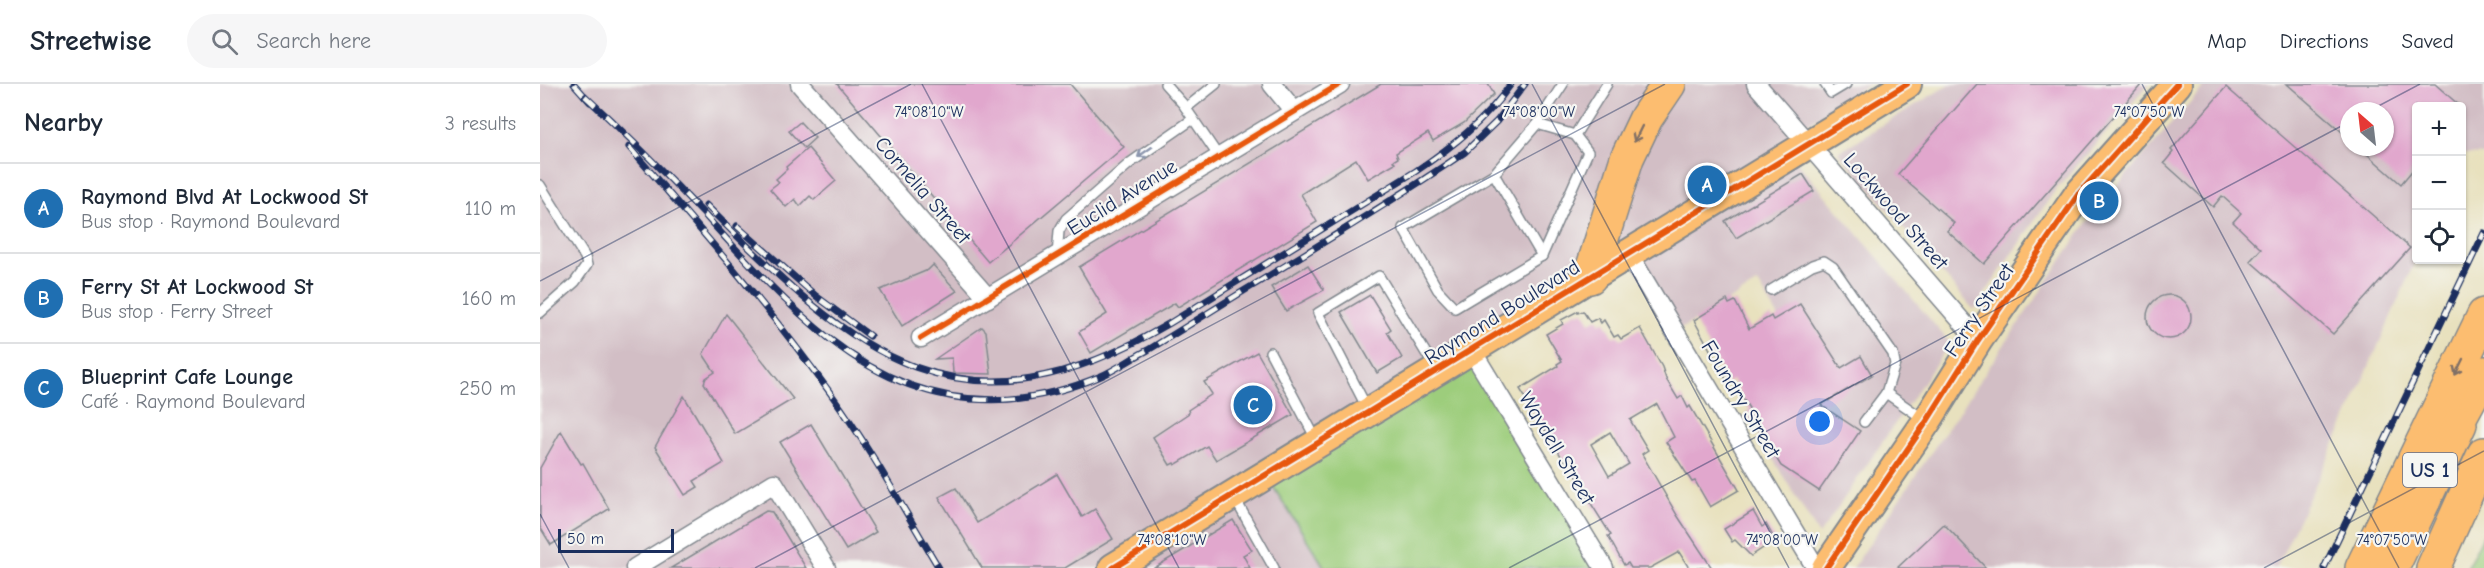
<!DOCTYPE html>
<meta charset="utf-8">
<style>
:root{--surface:#fff;--page:#f6f6f7;--text:#1f2937;--muted:#747a83;--line:#e0e1e3;--accent:#1f6fb2}
body{margin:0;font-family:"Comic Neue",sans-serif;background:var(--page);color:var(--text)}
.controls{position:absolute;right:18px;top:18px;display:grid;overflow:hidden;border-radius:6px;box-shadow:0 2px 4px #0004}
.controls button{width:54px;height:54px;display:grid;place-items:center;padding:0;border:0;border-bottom:2px solid var(--line);background:var(--surface);color:var(--text);font:30px sans-serif}
.compass{position:absolute;left:1800px;top:18px;width:54px;height:54px;border-radius:50%;background:var(--surface);box-shadow:0 2px 4px #0004;rotate:332deg}
.scale{position:absolute;left:18px;bottom:15px;width:116px;box-sizing:border-box;padding-left:6px;border:3px solid #1b2f5e;border-top:0;font-size:16px;line-height:21px;white-space:nowrap;color:#1b2f5e;-webkit-text-stroke:4px #f6f6f2;paint-order:stroke}
.you{position:absolute;left:1280px;top:338px;width:21px;height:21px;margin:-15px;border:4px solid #fff;border-radius:50%;background:#1a73e8;box-shadow:0 0 0 9px #1a73e833}
.badge{display:grid;place-items:center;width:39px;height:39px;border-radius:50%;background:var(--accent);color:#fff;font-size:20px;font-weight:700}
.pin{position:absolute;translate:-50% -50%;border:3px solid #fff;box-shadow:0 2px 6px #0006}
.list{margin:0;padding:0;list-style:none}
h2{display:flex;justify-content:space-between;align-items:center;height:78px;margin:0;padding:0 24px;font-size:26px}
h2 small{font-size:20px;font-weight:400;color:var(--muted)}
.list li{display:grid;grid-template-columns:39px 1fr auto;gap:18px;align-items:center;box-sizing:border-box;height:90px;padding:0 24px;border-top:2px solid var(--line)}
.list b{display:block;font-size:22px;white-space:nowrap}
.list p{margin:0;font-size:20px;white-space:nowrap;color:var(--muted)}
.list em{font-size:20px;font-style:normal;color:var(--muted)}
.icon{flex:none;width:33px;height:33px;fill:none;stroke:currentColor;stroke-width:2;stroke-linecap:round;stroke-linejoin:round}
.map{position:relative;flex:none;width:1944px;height:484px;overflow:hidden}
header{display:flex;align-items:center;gap:36px;box-sizing:border-box;height:84px;padding:0 30px;background:var(--surface);border-bottom:2px solid var(--line)}
header strong{font-size:28px}
nav{display:flex;gap:33px;margin-inline-start:auto;font-size:21px}
.search{width:420px;height:54px;background:var(--page);display:flex;align-items:center;gap:15px;box-sizing:border-box;padding:0 21px;border-radius:33px;color:var(--muted);font-size:22px}
main{display:flex}
aside{flex:1;background:var(--surface)}
.map>svg:first-child{display:block}
.industrial{fill:#d2bec5;fill-rule:evenodd}
.green{fill:#9dcd7c;stroke:#5c7e6d;stroke-width:1.5}
.building{fill:#e1a7cd;fill-rule:evenodd}
.lines{fill:none;stroke-linecap:round;stroke-linejoin:round}
.service-casing{stroke:#82888e;stroke-width:12}
.minor-casing{stroke:#82888e;stroke-width:21}
.primary-casing{stroke:#82888e;stroke-width:32}
.motorway-casing{stroke:#82888e;stroke-width:36}
.service{stroke:#fff;stroke-width:9}
.minor{stroke:#fff;stroke-width:18}
.primary{stroke:#fcbd6f;stroke-width:28}
.motorway{stroke:#fcbd6f;stroke-width:33}
.rail-casing{stroke:#1b2f5e;stroke-width:7}
.rail{stroke:#f6f6f2;stroke-width:4.5;stroke-dasharray:14;stroke-linecap:butt}
.cycleway-casing{stroke:#f6f6f2;stroke-width:10}
.cycleway{stroke:#e8590c;stroke-width:6}
.oneway{stroke:#806f66}
.oneway2{stroke:#8d97ae}
.ticks{fill:none;stroke:#1b2f5e;stroke-width:1.5;stroke-opacity:0.45}
.labels{text-anchor:middle;stroke-width:4.5;stroke-linejoin:round;paint-order:stroke}
.shield{fill:#f6f6f2;stroke:#5d6b8a;stroke-width:1.5}
.shield-label{font-size:20px;font-weight:bold;fill:#1b2f5e}
.street-label{font-size:21px;fill:#1b2f5e;stroke:#f6f6f2}
.ticks-label{font-size:15px;text-anchor:middle;fill:#1b2f5e;stroke:#f6f6f2;stroke-width:4.5;stroke-linejoin:round;paint-order:stroke}
</style>
<header>
<strong>Streetwise</strong>
<div class="search"><svg class="icon" aria-label="search" viewBox="0 0 24 24"><circle cx="10" cy="10" r="6"/><path d="M15 15l6 6"/></svg>Search here</div>
<nav><a>Map</a><a>Directions</a><a>Saved</a></nav>
</header>
<main>
<aside>
<h2>Nearby<small>3 results</small></h2>
<ul class="list">
<li><span class="badge">A</span><div><b>Raymond Blvd At Lockwood St</b><p>Bus stop · Raymond Boulevard</p></div><em>110 m</em></li>
<li><span class="badge">B</span><div><b>Ferry St At Lockwood St</b><p>Bus stop · Ferry Street</p></div><em>160 m</em></li>
<li><span class="badge">C</span><div><b>Blueprint Cafe Lounge</b><p>Café · Raymond Boulevard</p></div><em>250 m</em></li>
</ul>
</aside>
<div class="map">
<svg width="1944" height="484" viewBox="0 0 1944 484">
<rect width="100%" height="100%" fill="#f6f6f2"/>
<filter id="ink" filterUnits="userSpaceOnUse"><feTurbulence type="fractalNoise" baseFrequency=".0167" numOctaves="2"/><feDisplacementMap in="SourceGraphic" scale="12" xChannelSelector="R" yChannelSelector="G"/><feConvolveMatrix kernelMatrix="1 2 1 2 8 2 1 2 1" color-interpolation-filters="sRGB"/></filter>
<filter id="wash" filterUnits="userSpaceOnUse"><feTurbulence type="fractalNoise" baseFrequency=".008" numOctaves="4" result="noise"/><feDisplacementMap in="SourceGraphic" scale="24" xChannelSelector="R" yChannelSelector="G"/><feGaussianBlur stdDeviation="1.35" result="paint"/><feColorMatrix in="noise" values="0 0 0 0 0 0 0 0 0 0 0 0 0 0 0 0 0 1.4 0 .05"/><feComposite in="paint" operator="in"/></filter>
<g filter="url(#wash)">
<rect width="100%" height="100%" fill="#e8e1be"/>
<g class="industrial">
<polygon points="0,0 1329,0 1240,58 1410,259 1279,451 1205,329 1271,286 1218,199 1134,249 1089,174 726,390 785,484 0,484"/>
<polygon points="1410,0 1609,0 1514,108 1434,226 1298,68"/>
<path d="M 1666,0 L 1944,0 L 1944,71 L 1922,70 L 1922,22 L 1876,22 L 1876,175 L 1803,342 L 1736,484 L 1313,484 L 1554,128 ZM 1809,27 L 1845,27 L 1845,63 L 1809,63 Z"/>
</g>
<g class="green">
<polygon points="935,268 1055,484 785,484 725,390"/>
<polygon points="1944,450 1944,484 1927,484"/>
</g>
<g id="blocks">
<g class="building">
<polygon points="297,0 530,0 584,63 448,178"/>
<polygon points="841,0 948,0 954,10 924,39 893,57 888,49 856,69 858,74 853,77 855,79 828,95 816,75 761,110 777,138 638,223 635,219 551,269 539,248 567,230 539,183"/>
<polygon points="1437,0 1602,0 1444,180 1407,147 1414,139 1358,90"/>
<polygon points="1747,0 1895,0 1920,22 1876,22 1876,82 1861,100 1819,63 1845,63 1845,27 1809,27 1809,54"/>
<polygon points="1686,3 1870,164 1793,250 1710,177 1721,165 1693,138 1701,129 1682,112 1673,123 1624,79 1633,68 1631,66"/>
<polygon points="260,38 275,54 264,64 249,47"/>
<polygon points="268,64 296,97 274,116 270,112 260,122 255,115 246,123 230,105 239,98 236,95 247,85 246,83"/>
<polygon points="1263,90 1274,107 1196,154 1185,137"/>
<polygon points="393,181 417,207 362,242 340,206 388,186"/>
<polygon points="768,181 784,206 746,227 731,203"/>
<circle cx="1629" cy="233" r="22"/>
<polygon points="830,211 851,245 847,248 862,274 837,289 801,228"/>
<polygon points="1187,216 1189,220 1195,217 1209,245 1231,232 1233,236 1260,220 1301,284 1321,272 1332,291 1281,321 1320,347 1279,407 1241,382 1208,328 1210,326 1192,296 1188,299 1154,236"/>
<path d="M 1038,227 L 1038,229 L 1043,227 L 1050,238 L 1058,234 L 1061,239 L 1064,236 L 1074,253 L 1078,251 L 1081,255 L 1100,244 L 1122,283 L 1126,295 L 1138,315 L 1142,312 L 1148,324 L 1150,322 L 1199,406 L 1170,423 L 1155,397 L 1152,398 L 1126,358 L 1134,353 L 1117,320 L 1090,336 L 1108,366 L 1102,370 L 1137,431 L 1172,484 L 1149,484 L 1139,468 L 1110,484 L 1091,484 L 1088,479 L 1084,481 L 1068,452 L 1071,451 L 1045,410 L 1046,409 L 1027,375 L 1024,377 L 980,305 L 1018,282 L 1017,280 L 1022,277 L 1006,250 L 1023,240 L 1021,236 ZM 1070,348 L 1089,380 L 1069,392 L 1051,360 Z"/>
<polygon points="186,230 253,315 195,350 164,299 166,294 175,288 163,270"/>
<polygon points="442,243 446,247 451,290 413,289 412,274 395,275"/>
<polygon points="717,268 753,331 676,376 667,362 635,381 634,379 630,381 613,353 649,329 648,326 672,310 664,298"/>
<polygon points="144,312 184,379 154,397 158,403 145,411 115,363"/>
<polygon points="271,340 336,448 306,466 240,358"/>
<polygon points="21,347 41,380 43,379 69,425 11,461 0,443 0,384"/>
<polygon points="517,390 542,433 555,425 573,455 525,484 442,484 399,413 416,404 437,439"/>
<polygon points="226,427 232,428 266,484 131,484"/>
<polygon points="1213,427 1222,443 1226,440 1235,456 1211,472 1195,456 1192,458 1184,445"/>
<polygon points="693,436 712,466 703,471 710,484 614,484"/>
<polygon points="1404,440 1446,484 1357,484"/>
</g>
</g>
</g>
<g filter="url(#ink)">
<use href="#blocks" fill-opacity="0" stroke="#82888e" stroke-width="1.5"/>
<g class="lines">
<defs>
<g id="service">
<polyline points="625,0 643,20 679,73"/>
<polyline points="1023,0 997,40 954,90 863,144 898,206 915,224 1002,172 1048,68 1035,51 1067,0"/>
<polyline points="1285,0 1291,9 1306,0"/>
<polyline points="646,24 676,0"/>
<polyline points="997,40 1035,51"/>
<polyline points="954,90 1002,172"/>
<polyline points="0,101 45,173 47,181 35,198 0,229"/>
<polyline points="517,172 519,147 526,135 590,79 653,35"/>
<polyline points="1231,206 1272,181 1284,177 1293,183 1353,270 1355,280 1346,309 1385,336"/>
<polyline points="730,268 776,355"/>
<polyline points="827,324 778,229 839,192 895,284"/>
<polyline points="1324,338 1346,309"/>
<polyline points="694,413 734,484"/>
</g>
<g id="minor">
<polyline points="260,0 448,214"/>
<polyline points="732,0 754,27"/>
<polyline points="1216,0 1438,256"/>
<polyline points="1088,169 1276,484"/>
<polyline points="381,254 800,0"/>
<polyline points="932,267 1064,484"/>
<polyline points="95,484 234,399 286,484"/>
</g>
<g id="primary">
<polyline points="573,484 1367,0"/>
<polyline points="1286,484 1387,337 1438,256 1538,111 1637,0"/>
</g>
<g id="motorway">
<polyline points="1050,193 1087,74 1106,34 1129,0"/>
<polyline points="1906,358 1944,289"/>
<polyline points="1822,484 1944,231"/>
<polyline points="1852,484 1920,340"/>
<polyline points="1893,484 1944,370"/>
</g>
</defs>
<use href="#service" class="service-casing"/>
<use href="#minor" class="minor-casing"/>
<use href="#primary" class="primary-casing"/>
<use href="#motorway" class="motorway-casing"/>
<use href="#service" class="service"/>
<use href="#minor" class="minor"/>
<use href="#primary" class="primary"/>
<use href="#motorway" class="motorway"/>
<defs>
<g id="rail">
<polyline points="34,0 50,18"/>
<path d="M 45,12 C 85,49 124,88 162,128 C 203,173 243,218 291,256 C 374,321 464,333 561,292 C 577,285 592,274 608,266 C 643,245 677,223 712,202 C 784,158 856,115 925,68 L 957,37 L 985,0"/>
<path d="M 89,63 C 159,144 229,223 291,310 C 331,365 364,426 399,484"/>
<path d="M 166,121 C 316,272 420,363 630,239 L 876,87 C 913,62 945,37 971,0"/>
<polyline points="197,142 276,212 330,252"/>
<polyline points="1784,484 1944,149"/>
</g>
</defs>
<use href="#rail" class="rail-casing"/>
<use href="#rail" class="rail"/>
<defs>
<g id="cycleway">
<polyline points="381,254 800,0"/>
<polyline points="573,484 1367,0"/>
<polyline points="1286,484 1387,337 1438,256 1538,111 1637,0"/>
</g>
</defs>
<use href="#cycleway" class="cycleway-casing"/>
<use href="#cycleway" class="cycleway"/>
</g>
<defs><path id="oneway-shaft" d="M-6 0H5M1.5-3L5.5 0L1.5 3" fill="none" stroke-width="1.6" stroke-linecap="round" stroke-linejoin="round" transform="scale(1.5)"/></defs>
<g class="oneway">
<use href="#oneway-shaft" transform="translate(1098 50) rotate(116)"/>
<use href="#oneway-shaft" transform="translate(1919 283) rotate(116)"/>
</g>
<use class="oneway2" href="#oneway-shaft" transform="translate(605 68) rotate(145)"/>
</g>
<path class="ticks" d="M 382,0 L 639,484M 992,0 L 1249,484M 1602,0 L 1859,484M 1829,27 L 1880,0M 0,197 L 371,0M 0,430 L 29,484M 215,484 L 1125,0M 969,484 L 1809,38M 1724,484 L 1944,367"/>
<g class="labels">
<rect class="shield" x="1863" y="369" width="54" height="34" rx="4.5"/>
<g class="shield-label">
<text x="1890" y="393">US 1</text>
</g>
<g class="street-label">
<text transform="translate(383 106) rotate(49)" y="7">Cornelia Street</text>
<text transform="translate(582 113) rotate(-32)" y="7">Euclid Avenue</text>
<text transform="translate(1356 127) rotate(49)" y="7">Lockwood Street</text>
<text transform="translate(1439 226) rotate(-56)" y="7">Ferry Street</text>
<text transform="translate(962 228) rotate(-32)" y="7">Raymond Boulevard</text>
<text transform="translate(1201 315) rotate(59)" y="7">Foundry Street</text>
<text transform="translate(1017 364) rotate(59)" y="7">Waydell Street</text>
</g>
</g>
<g class="ticks-label">
<text x="389" y="33">74°08'10"W</text>
<text x="999" y="33">74°08'00"W</text>
<text x="1609" y="33">74°07'50"W</text>
<text x="632" y="461">74°08'10"W</text>
<text x="1242" y="461">74°08'00"W</text>
<text x="1852" y="461">74°07'50"W</text>
</g>
</svg>
<div class="controls">
<button>+</button>
<button>−</button>
<button><svg class="icon" aria-label="locate" viewBox="0 0 24 24"><circle cx="12" cy="12" r="6"/><path d="M12 2v4M12 18v4M2 12h4M18 12h4"/></svg></button>
</div>
<svg class="compass" viewBox="-18 -18 36 36"><path d="M0-13l5 13h-10z" fill="#e53935"/><path d="M0 13l5-13h-10z" fill="#747a83"/></svg>
<div class="scale">50 m</div>
<div class="you"></div>
<div class="pin badge" style="left:1167px;top:101px">A</div>
<div class="pin badge" style="left:1559px;top:117px">B</div>
<div class="pin badge" style="left:713px;top:321px">C</div>
</div>
</main>
